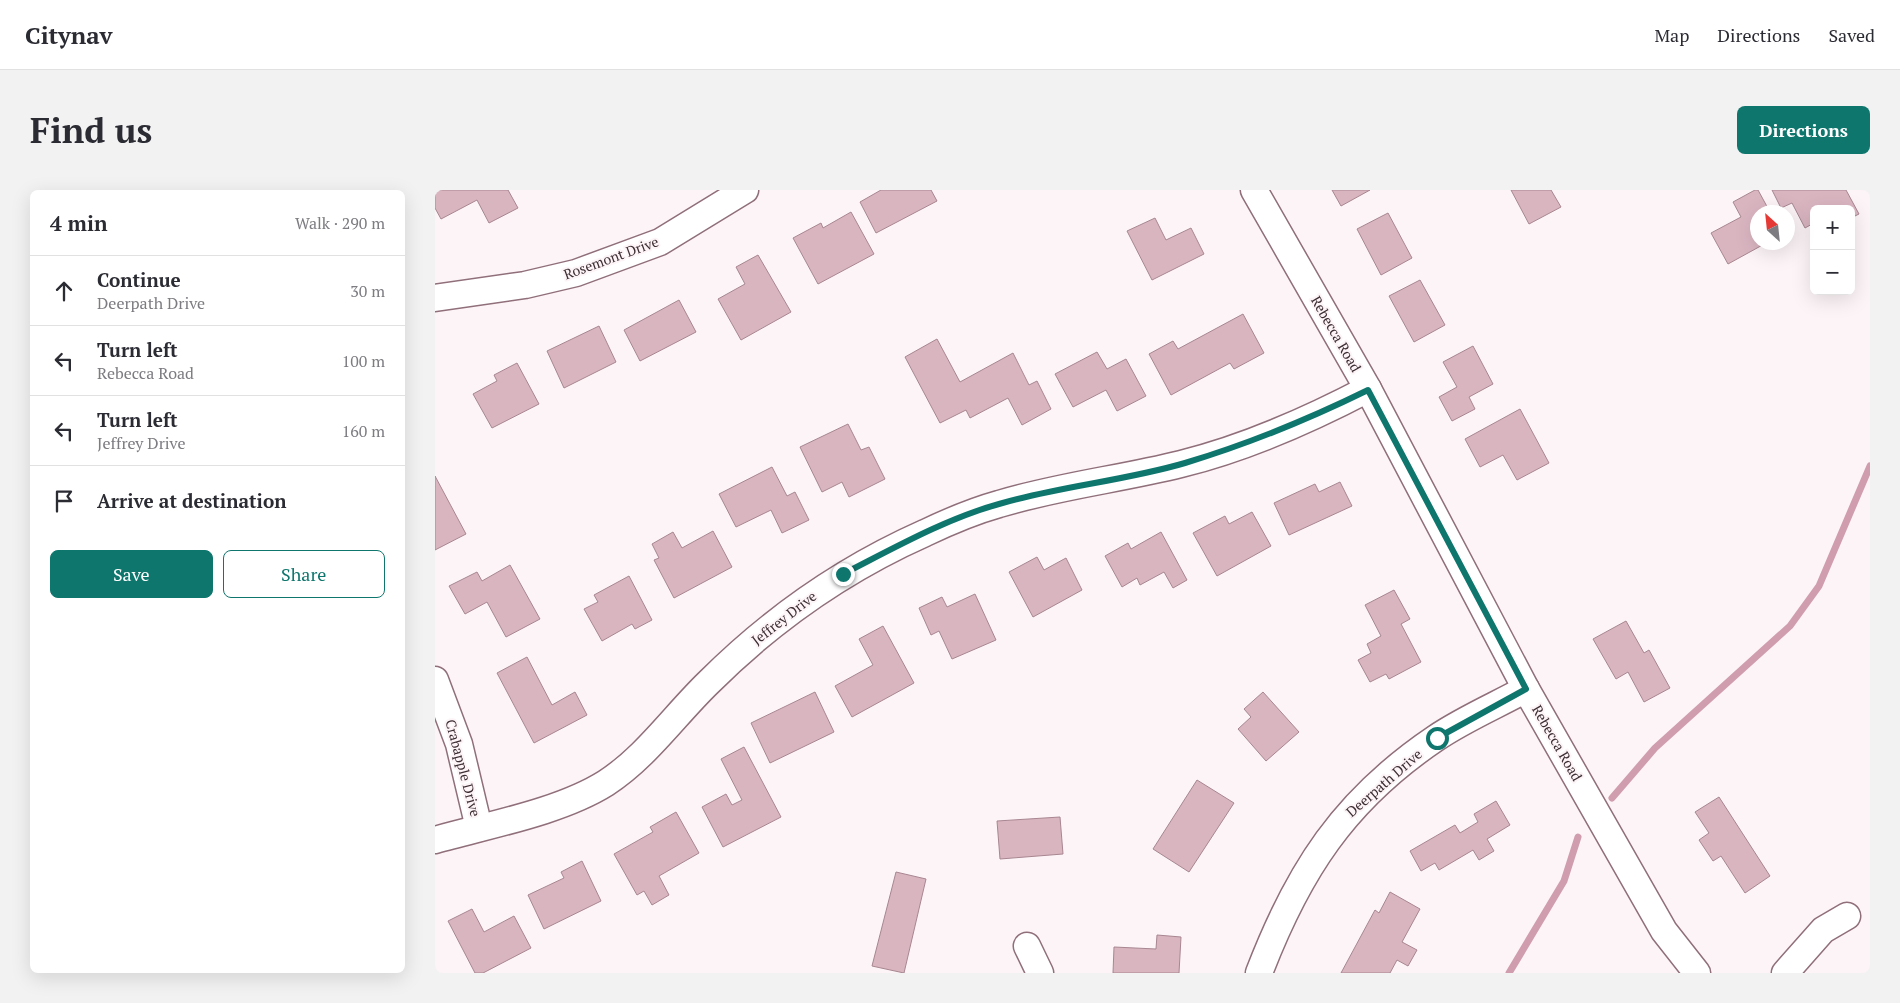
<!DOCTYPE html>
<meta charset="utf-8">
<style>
:root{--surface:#fff;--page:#f2f2f3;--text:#2b2b33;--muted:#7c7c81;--line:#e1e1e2;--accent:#0f766e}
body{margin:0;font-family:"PT Serif",serif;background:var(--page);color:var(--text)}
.controls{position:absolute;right:15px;top:15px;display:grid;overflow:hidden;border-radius:8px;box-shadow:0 5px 20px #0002}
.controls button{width:45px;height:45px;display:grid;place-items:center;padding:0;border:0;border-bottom:1px solid var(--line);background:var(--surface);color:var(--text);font:25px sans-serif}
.compass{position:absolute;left:1315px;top:15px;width:45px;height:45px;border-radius:50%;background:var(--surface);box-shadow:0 5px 20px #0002;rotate:333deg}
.stop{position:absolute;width:15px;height:15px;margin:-11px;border:4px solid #0f766e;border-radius:50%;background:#fff}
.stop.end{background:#0f766e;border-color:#fff;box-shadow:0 1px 5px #0008}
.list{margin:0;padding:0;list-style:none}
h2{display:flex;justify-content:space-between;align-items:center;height:65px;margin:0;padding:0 20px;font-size:21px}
h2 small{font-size:16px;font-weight:400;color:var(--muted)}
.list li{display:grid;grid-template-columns:32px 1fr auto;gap:15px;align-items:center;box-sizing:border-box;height:70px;padding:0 20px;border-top:1px solid var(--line)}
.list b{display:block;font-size:19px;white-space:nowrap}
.list p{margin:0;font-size:16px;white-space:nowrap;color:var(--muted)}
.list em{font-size:16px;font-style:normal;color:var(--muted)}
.actions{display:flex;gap:10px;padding:15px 20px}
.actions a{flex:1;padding:11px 0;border:1px solid var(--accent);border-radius:8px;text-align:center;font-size:18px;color:var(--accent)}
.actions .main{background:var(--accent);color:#fff}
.icon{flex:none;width:28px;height:28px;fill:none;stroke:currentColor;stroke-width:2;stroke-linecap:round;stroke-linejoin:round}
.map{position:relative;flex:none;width:1435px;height:783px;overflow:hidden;border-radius:8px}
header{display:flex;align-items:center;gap:30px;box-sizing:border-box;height:70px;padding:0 25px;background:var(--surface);border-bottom:1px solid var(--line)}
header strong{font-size:24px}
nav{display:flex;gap:28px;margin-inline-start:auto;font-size:18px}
.intro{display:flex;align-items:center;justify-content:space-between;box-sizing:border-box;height:120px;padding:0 30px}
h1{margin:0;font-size:35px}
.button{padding:12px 22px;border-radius:8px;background:var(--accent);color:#fff;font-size:18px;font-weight:700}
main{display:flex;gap:30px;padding:0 30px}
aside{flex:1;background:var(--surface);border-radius:8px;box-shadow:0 5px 20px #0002}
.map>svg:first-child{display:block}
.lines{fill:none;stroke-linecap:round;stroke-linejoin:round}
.stream{stroke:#d09dae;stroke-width:7}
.building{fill:#d9b5c0;stroke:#a88691}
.minor-casing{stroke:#906f7a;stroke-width:29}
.minor{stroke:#fff;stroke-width:26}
.route{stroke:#0f766e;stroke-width:6}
.labels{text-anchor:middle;stroke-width:4;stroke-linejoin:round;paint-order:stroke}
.street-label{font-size:14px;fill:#3c2e33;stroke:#fcf4f6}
</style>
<header>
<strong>Citynav</strong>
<nav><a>Map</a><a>Directions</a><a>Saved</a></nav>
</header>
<div class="intro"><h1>Find us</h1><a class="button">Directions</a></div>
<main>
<aside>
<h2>4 min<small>Walk · 290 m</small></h2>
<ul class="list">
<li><svg class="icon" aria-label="ahead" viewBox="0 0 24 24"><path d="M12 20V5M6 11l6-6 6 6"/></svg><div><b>Continue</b><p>Deerpath Drive</p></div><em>30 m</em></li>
<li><svg class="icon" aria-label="left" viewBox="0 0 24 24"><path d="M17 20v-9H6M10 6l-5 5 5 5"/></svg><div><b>Turn left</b><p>Rebecca Road</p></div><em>100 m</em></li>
<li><svg class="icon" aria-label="left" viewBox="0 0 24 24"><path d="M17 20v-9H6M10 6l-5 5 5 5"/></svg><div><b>Turn left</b><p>Jeffrey Drive</p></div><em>160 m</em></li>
<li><svg class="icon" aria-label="arrive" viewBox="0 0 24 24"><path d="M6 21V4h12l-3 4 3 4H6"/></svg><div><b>Arrive at destination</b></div></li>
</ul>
<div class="actions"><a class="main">Save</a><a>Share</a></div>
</aside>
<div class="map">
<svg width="1435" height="783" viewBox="0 0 1435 783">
<rect width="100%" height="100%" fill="#fcf4f6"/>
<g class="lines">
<g class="stream">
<polyline points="1177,608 1220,558 1355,436 1384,396 1435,276"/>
<polyline points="1074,783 1129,691 1143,647"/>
</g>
</g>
<g class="building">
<polygon points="0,0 73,0 83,18 54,33 42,10 6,29 0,18"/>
<polygon points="446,0 496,0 502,11 441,43 425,12"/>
<polygon points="897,0 935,0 906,16"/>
<polygon points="1076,0 1116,0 1126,17 1094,34"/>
<polygon points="1320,0 1323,0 1335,22 1322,22 1322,52 1333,52 1293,74 1276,43 1306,27 1298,12"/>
<polygon points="1337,0 1411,0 1424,24 1416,28 1416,19 1379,19 1379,33 1370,38 1357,13 1346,18"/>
<polygon points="416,22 439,64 383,94 358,48 386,33 388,38"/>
<polygon points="953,23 977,68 946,85 922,39"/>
<polygon points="720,28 731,50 756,38 769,64 717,90 692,41"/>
<polygon points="323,65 356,122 306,150 283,109 310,94 301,77"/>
<polygon points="985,90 1010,135 979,152 954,106"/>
<polygon points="244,110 261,142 205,171 189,140"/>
<polygon points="808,124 829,163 799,179 795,173 736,205 714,164 738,151 743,159"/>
<polygon points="164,136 181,172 129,198 112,161"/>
<polygon points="502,149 525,192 578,163 594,195 602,191 616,219 587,235 573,208 535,228 531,220 505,233 470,167"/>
<polygon points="1038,156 1058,194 1034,207 1040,219 1017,231 1004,207 1022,197 1008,172"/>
<polygon points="662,162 672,179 691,169 711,206 682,221 671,200 638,217 620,184"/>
<polygon points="82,173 104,214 57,238 38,204 62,191 59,185"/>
<polygon points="1085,219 1114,273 1082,290 1068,265 1045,277 1030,249"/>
<polygon points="413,234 426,260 434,257 450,289 414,307 407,292 387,302 365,257"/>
<polygon points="337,277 352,306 360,302 374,330 347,343 336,320 301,337 284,304"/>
<polygon points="0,286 31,344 0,360"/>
<polygon points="905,292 917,316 854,345 839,313 880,294 884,302"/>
<polygon points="817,322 836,356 782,386 758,343 790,326 794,334"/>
<polygon points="278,341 297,377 239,408 219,370 224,368 217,354 238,342 247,358"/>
<polygon points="726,342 752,390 738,398 729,382 705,395 702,388 687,397 670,366 693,353 696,359"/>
<polygon points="602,367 609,380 631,368 647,400 598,427 574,382"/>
<polygon points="75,375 105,429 71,447 52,412 30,424 14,396 42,382 47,391"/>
<polygon points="194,386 217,430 200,439 197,434 167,451 149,419 163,412 159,405"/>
<polygon points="959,400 975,429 966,434 986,472 954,489 951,484 935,492 923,470 936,463 932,454 946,446 930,415"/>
<polygon points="540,404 561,450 517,469 504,441 496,445 484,418 507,407 512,417"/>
<polygon points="1191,431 1209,463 1214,460 1235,498 1209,512 1193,482 1181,489 1158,449"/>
<polygon points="448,436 479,493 417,527 400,496 438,475 424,449"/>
<polygon points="92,467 117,515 140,502 152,525 99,553 62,483"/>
<polygon points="380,502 399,542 335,573 316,533"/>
<polygon points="828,502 864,542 831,571 803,539 816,527 809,519"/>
<polygon points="309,557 346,627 288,657 267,617 291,604 297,615 307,610 286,569"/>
<polygon points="762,590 799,613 754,682 718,659"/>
<polygon points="1284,607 1335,686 1310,703 1286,666 1278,671 1264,650 1274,643 1260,622"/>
<polygon points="1061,611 1075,635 1052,649 1059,661 1044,670 1038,660 1004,680 1000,673 986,681 975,661 1020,635 1025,643 1043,632 1039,624"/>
<polygon points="241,622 264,663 224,686 234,705 217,715 209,701 202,705 179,664 218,642 215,637"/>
<polygon points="625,627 628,664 565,669 562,631"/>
<polygon points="147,671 166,711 109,739 93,705 129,688 126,682"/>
<polygon points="461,682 491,689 469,783 437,776"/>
<polygon points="955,702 985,719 967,752 982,760 973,776 962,770 955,783 906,783 940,720 944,723"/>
<polygon points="37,719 49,742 79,726 96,758 48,783 40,783 13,731"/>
<polygon points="722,745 746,747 744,783 678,783 679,757 721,759"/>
</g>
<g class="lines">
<defs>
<g id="minor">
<polyline points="819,0 933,199 1091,499 1229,741 1262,783"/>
<polyline points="0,108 90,95 141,83 225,52 310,0"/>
<polyline points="0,490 24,554 44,638"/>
<path d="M 0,650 C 53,635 125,622 171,593 C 211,567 239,526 273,493 C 336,430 409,379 490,343 C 513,332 539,321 564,314 C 623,296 686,289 746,274 C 811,258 874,230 933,199"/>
<polyline points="592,756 605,783"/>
<path d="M 824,783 C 863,681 909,610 1001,548 C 1029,529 1062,515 1091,499"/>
<polyline points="1350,783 1388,740 1412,726"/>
</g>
</defs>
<use href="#minor" class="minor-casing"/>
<use href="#minor" class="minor"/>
</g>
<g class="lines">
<path class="route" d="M 408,384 C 459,358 510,329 564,314 C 625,296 689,291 750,273 C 813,254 874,229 933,200 L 1091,499 L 1002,548"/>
</g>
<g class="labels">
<g class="street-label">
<text transform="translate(176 68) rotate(-20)" y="5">Rosemont Drive</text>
<text transform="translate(901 144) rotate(60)" y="5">Rebecca Road</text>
<text transform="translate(349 428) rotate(-38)" y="5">Jeffrey Drive</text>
<text transform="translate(1122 553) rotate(60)" y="5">Rebecca Road</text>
<text transform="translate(28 578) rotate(75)" y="5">Crabapple Drive</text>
<text transform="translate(949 593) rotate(-41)" y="5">Deerpath Drive</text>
</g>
</g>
</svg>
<div class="controls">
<button>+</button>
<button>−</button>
</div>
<svg class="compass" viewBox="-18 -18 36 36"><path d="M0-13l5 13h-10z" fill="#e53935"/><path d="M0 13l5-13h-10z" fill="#7c7c81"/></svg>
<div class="stop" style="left:1002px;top:548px"></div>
<div class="stop end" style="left:408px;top:384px"></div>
</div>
</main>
